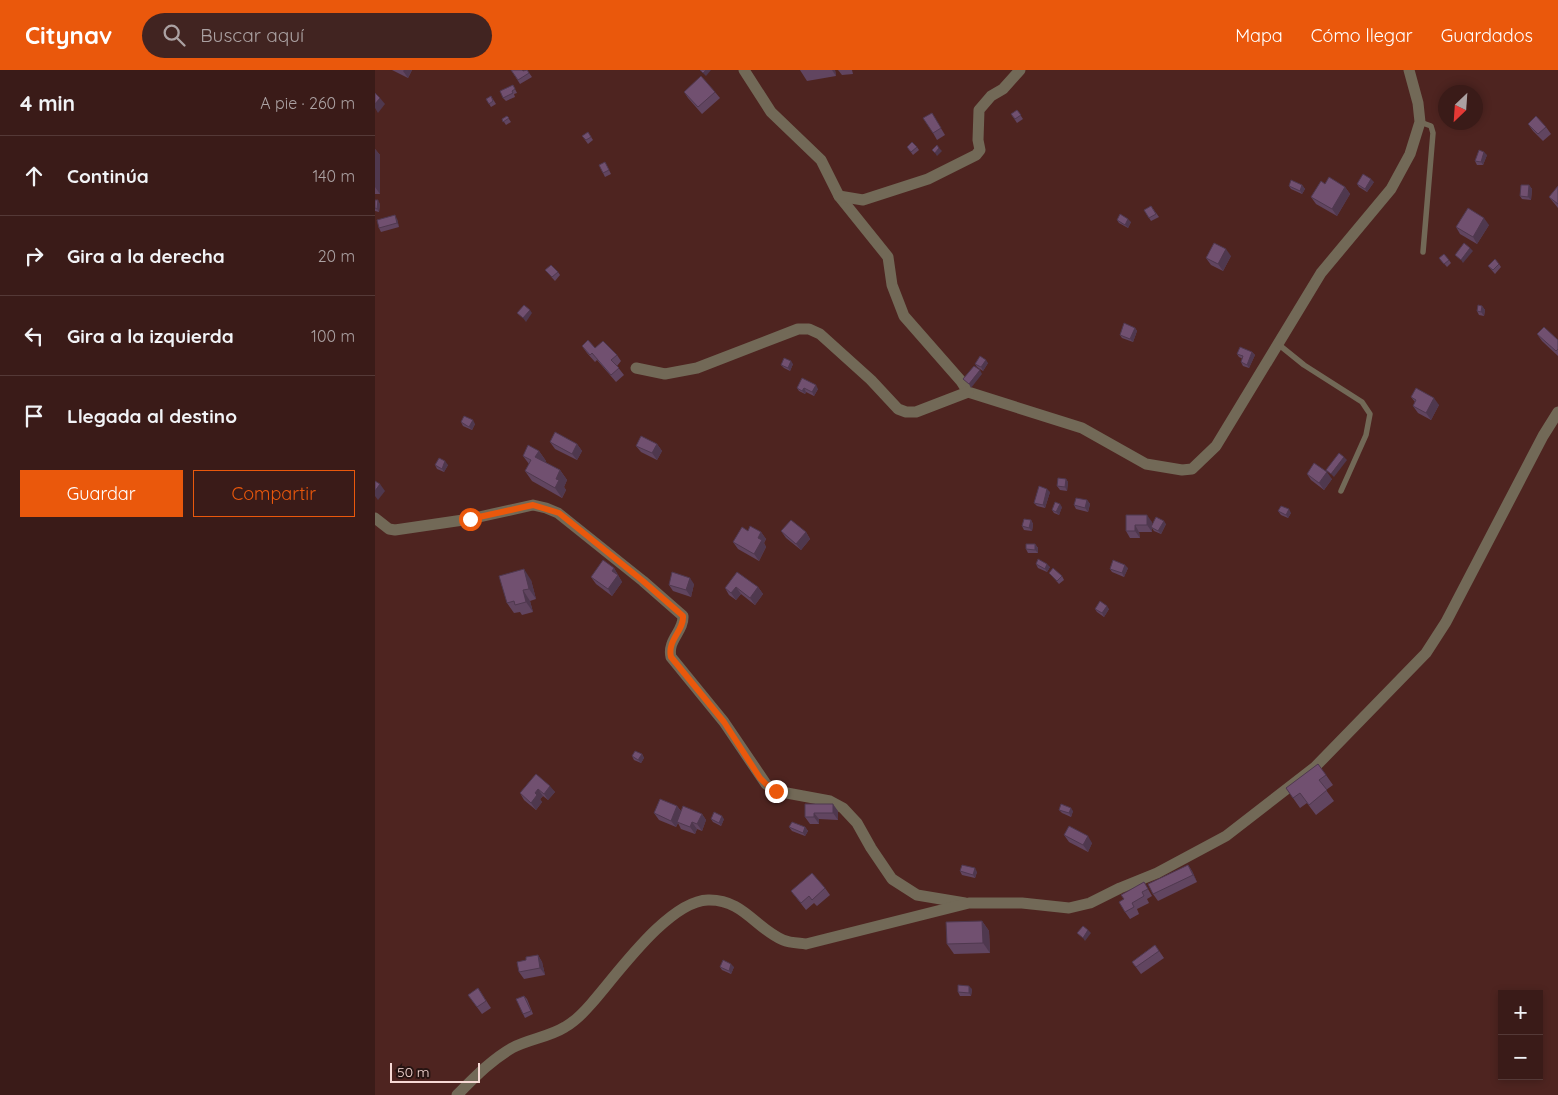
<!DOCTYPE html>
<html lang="es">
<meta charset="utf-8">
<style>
:root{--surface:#3a1b18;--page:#412421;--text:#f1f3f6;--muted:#aba1a2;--line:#543937;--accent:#ea580c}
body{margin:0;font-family:Quicksand,sans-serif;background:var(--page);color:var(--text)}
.controls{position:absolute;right:15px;bottom:15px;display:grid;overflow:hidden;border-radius:0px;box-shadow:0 2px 8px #0003}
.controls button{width:45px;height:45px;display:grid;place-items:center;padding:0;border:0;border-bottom:1px solid var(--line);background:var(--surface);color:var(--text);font:25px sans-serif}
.compass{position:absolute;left:1063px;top:15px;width:45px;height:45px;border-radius:50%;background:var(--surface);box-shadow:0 2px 8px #0003;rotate:205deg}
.scale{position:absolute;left:15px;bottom:12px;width:90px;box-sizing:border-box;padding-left:5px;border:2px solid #f6d9d5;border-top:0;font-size:14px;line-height:18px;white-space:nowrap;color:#f6d9d5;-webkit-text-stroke:4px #271412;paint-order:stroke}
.stop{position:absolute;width:15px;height:15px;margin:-11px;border:4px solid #ea580c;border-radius:50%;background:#fff}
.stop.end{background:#ea580c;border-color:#fff;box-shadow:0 1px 5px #0008}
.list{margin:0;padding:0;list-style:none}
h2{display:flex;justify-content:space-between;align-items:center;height:65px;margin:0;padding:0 20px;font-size:21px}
h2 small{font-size:16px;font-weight:400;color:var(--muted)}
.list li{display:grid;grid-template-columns:32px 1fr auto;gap:15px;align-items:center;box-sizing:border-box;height:80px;padding:0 20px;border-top:1px solid var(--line)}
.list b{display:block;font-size:19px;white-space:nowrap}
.list em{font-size:16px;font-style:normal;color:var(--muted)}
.actions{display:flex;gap:10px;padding:15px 20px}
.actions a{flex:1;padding:11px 0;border:1px solid var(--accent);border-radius:0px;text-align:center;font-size:18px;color:var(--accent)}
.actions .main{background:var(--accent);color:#fff}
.icon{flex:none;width:28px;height:28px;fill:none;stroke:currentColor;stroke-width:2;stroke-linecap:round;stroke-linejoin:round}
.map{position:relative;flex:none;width:1183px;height:1025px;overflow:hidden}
header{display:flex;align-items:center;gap:30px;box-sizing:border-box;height:70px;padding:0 25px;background:var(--accent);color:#fff}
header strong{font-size:24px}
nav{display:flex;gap:28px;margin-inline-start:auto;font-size:18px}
.search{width:350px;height:45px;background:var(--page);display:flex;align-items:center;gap:12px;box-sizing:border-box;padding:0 18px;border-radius:28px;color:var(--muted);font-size:19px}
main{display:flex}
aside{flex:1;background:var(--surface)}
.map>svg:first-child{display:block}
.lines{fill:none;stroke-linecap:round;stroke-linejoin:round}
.service{stroke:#726957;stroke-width:5.5}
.minor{stroke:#726957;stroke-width:11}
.wall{fill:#614560}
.shaded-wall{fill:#4f384e}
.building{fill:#715070;stroke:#4f384e}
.route{stroke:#ea580c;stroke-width:6}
</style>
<header>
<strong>Citynav</strong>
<div class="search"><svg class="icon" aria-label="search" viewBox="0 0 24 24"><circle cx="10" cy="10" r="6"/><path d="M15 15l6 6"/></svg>Buscar aquí</div>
<nav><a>Mapa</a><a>Cómo llegar</a><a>Guardados</a></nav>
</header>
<main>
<aside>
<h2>4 min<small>A pie · 260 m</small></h2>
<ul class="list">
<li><svg class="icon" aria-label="ahead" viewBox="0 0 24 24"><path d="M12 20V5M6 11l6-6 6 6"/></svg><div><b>Continúa</b></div><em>140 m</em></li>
<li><svg class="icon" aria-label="right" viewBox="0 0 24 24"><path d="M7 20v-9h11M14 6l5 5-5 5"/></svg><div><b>Gira a la derecha</b></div><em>20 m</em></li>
<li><svg class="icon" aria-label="left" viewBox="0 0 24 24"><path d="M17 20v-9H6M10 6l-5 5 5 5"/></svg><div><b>Gira a la izquierda</b></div><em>100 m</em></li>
<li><svg class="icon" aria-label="arrive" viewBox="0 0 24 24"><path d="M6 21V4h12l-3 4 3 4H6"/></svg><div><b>Llegada al destino</b></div></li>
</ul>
<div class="actions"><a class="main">Guardar</a><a>Compartir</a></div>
</aside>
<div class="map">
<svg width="1183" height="1025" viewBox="0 0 1183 1025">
<rect width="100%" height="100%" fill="#4e2420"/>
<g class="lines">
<g class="service">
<polyline points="1045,52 1056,56 1058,63 1048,182"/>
<polyline points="903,274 929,295 987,332 995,344 991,365 966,421"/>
</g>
<g class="minor">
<polyline points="369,0 396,42 446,90 464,126 513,187 517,215 529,246 586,311 593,322 707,358 771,394 807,400 817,399 841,376 946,203 1016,119 1035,84 1045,52 1043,33 1034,0"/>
<polyline points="464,126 488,130 553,109 601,85 605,80 603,70 604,40 616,26 628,19 645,0"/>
<polyline points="261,298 290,304 322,298 423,259 434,259 445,264 496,310 523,339 531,342 541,342 593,322"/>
<path d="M 0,448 L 14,459 L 20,460 L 95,449 L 158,435 L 171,438 L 183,443 L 268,511 L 308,546 C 309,561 292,570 296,587 L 349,652 L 391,714 L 401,721 L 455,731 L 468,738 L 482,753 L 496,778 L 517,809 L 542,825 L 590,833"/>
<path d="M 82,1025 C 99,1008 116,990 137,978 C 154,969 174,967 190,957 C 199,952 209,942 216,934 C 241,906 293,831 333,830 C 368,829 380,858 408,870 C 415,873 424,873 431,874 L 594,833 L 647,833 L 694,838 L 715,833 L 745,818 L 782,803 L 851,766 L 940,697 L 1051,583 L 1071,552 L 1168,366 L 1183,342"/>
</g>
</g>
<g class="wall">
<polygon points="17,0 37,0 33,8"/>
<polygon points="136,0 148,1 152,0 157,7 145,14"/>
<polygon points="425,0 460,0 461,6 432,11"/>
<polygon points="463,0 477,0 478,4 467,5"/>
<polygon points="138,15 142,23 139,24 140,27 131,31 128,28"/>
<polygon points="309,22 340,22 345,28 327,44 313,28"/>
<polygon points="116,26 121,34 116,37 111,29"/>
<polygon points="642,40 648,49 642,53 636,44"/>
<polygon points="557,43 570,65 562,70 558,63"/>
<polygon points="132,46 136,52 131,55 127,49"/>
<polygon points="1153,54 1171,57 1176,64 1168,71 1158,61"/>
<polygon points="213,62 218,70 213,74 207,66"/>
<polygon points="532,77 542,77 544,80 538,85"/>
<polygon points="0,79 5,85 5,124 0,124"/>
<polygon points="1112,85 1108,95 1102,95 1100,91"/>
<polygon points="232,96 236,104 230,107 228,103"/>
<polygon points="999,112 992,122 984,117 982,114"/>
<polygon points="950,114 970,117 975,124 962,146 941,134 936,127"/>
<polygon points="927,115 930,119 927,124 916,119 914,116"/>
<polygon points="1154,115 1157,119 1156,130 1147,129 1145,126"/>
<polygon points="1183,116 1183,138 1174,127"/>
<polygon points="0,130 5,134 4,142 0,141"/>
<polygon points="776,136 784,147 776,151 769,140"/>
<polygon points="22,149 24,157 6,162 4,158"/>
<polygon points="742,150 756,152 753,158 744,153"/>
<polygon points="1114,155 1102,174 1085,164 1081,157"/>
<polygon points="856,186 848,201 836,195 831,188"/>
<polygon points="1064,188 1074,190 1076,193 1072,197"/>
<polygon points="1124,194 1126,197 1120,204 1113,196"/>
<polygon points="170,200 183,202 185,205 180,211"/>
<polygon points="1107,236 1110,240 1109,246 1104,245 1102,241"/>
<polygon points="760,258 762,261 758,272 747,268 745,265"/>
<polygon points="1162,264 1183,270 1183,286 1167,271"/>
<polygon points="207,276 220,278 242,285 246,291 242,296 249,305 241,312 222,290 220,292 212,283"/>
<polygon points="877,282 880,285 874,298 868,296 866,292 868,289 864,287 862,284"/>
<polygon points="613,293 608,301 602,297 600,294"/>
<polygon points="418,294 415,301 409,298 406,295"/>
<polygon points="422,318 443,319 439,326 431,322 430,324 424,321"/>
<polygon points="1036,327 1064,335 1056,350 1043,343 1038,336 1040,332"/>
<polygon points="86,352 100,354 97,360 88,356"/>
<polygon points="175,372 202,374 207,381 202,390 180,379"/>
<polygon points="282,374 287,381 282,390 266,382 261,376"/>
<polygon points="164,381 171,391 170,392 185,400 192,410 189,417 191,420 187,428 157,411 150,401 154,394 148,386"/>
<polygon points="60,395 73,395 69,402 62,399"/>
<polygon points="932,404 957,409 949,420 936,410"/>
<polygon points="691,409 693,412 692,421 685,420 682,416"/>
<polygon points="675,422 670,438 662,436 659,433"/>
<polygon points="712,430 715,434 713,442 701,439 699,435"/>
<polygon points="687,437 684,445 679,443 677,440"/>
<polygon points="903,441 916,443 913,448 906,445"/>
<polygon points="751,445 777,452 777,456 791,454 786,464 779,461 777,458 777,462 764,462 765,468 755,468 751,461"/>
<polygon points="656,450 658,454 657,461 649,460 647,456"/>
<polygon points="406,461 431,462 435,469 426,480 411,468"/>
<polygon points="386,462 391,469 389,473 391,477 384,491 363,479 358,472"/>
<polygon points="660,474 663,478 663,483 653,483 651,479"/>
<polygon points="661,494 675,497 672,502 663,498"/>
<polygon points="239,498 247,512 237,526 221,514 216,507"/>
<polygon points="753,498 749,507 737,502 735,499"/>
<polygon points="674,503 687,506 689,510 684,514"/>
<polygon points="156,510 161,529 155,531 158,542 147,545 145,542 139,543 132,533"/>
<polygon points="319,514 316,527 298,521 294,515"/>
<polygon points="383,517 388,524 380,535 366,524 361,530 354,525 350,518"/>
<polygon points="720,539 734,539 729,547 722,542"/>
<polygon points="267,684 269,688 266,693 259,690 257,686"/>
<polygon points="161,704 180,722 173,730 168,726 165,729 167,732 161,740 149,730 145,723"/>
<polygon points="951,705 958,715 951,720 959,731 941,745 932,733 925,738 911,718"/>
<polygon points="430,734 463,741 463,750 444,749 444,754 435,754 430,747"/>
<polygon points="302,736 306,741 327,744 331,750 327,761 322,759 320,764 306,759 303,753 301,757 284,750 279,743"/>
<polygon points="684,740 698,741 696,747 687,743"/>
<polygon points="336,749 349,749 346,756 338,752"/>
<polygon points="414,757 430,757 433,761 430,766 417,761"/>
<polygon points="689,765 717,773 713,782 694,772"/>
<polygon points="813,795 817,801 822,812 783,831 778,824"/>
<polygon points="585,801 602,802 600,808 587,805"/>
<polygon points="769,812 777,826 772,829 774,833 762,839 764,844 755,849 750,842 749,829"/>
<polygon points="450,818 455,825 442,836 439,833 431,840 416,821"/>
<polygon points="607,851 614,861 615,883 579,884 572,874"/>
<polygon points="780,875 789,888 766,904 757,892"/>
<polygon points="163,885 167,892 170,905 149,909 144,902 151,890"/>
<polygon points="345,897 359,897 356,904 347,900"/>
<polygon points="103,918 116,938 107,944 93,925"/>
<polygon points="597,919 596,926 585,926 583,922"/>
<polygon points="149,926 152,929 158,944 150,948 148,944"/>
</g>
<g class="shaded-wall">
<polygon points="29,0 37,0 33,8 28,1"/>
<polygon points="331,0 336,0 331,6 328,3"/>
<polygon points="457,0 460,0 461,6"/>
<polygon points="5,28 10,34 3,43 0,38 0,34"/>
<polygon points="564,78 567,81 562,86 560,83"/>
<polygon points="0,79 5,85 5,124 0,117"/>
<polygon points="1109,82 1112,85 1108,95 1106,92"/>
<polygon points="996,109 999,112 992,122 990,119"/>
<polygon points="927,115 930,119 927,124 925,121"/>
<polygon points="1154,115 1157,119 1156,130 1153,127"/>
<polygon points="970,117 975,124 962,146 957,139"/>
<polygon points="3,130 5,134 4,142 2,139"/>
<polygon points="20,145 22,149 24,157 22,153"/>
<polygon points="1109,148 1114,155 1102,174 1098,167"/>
<polygon points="753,149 756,152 753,158 750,155"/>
<polygon points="1095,178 1098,181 1088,193 1086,190"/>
<polygon points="851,179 856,186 848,201 843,194"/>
<polygon points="1107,236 1110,240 1109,246 1106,242"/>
<polygon points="155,240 157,243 151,252 148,248"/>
<polygon points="760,258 762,261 758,272 755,269"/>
<polygon points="877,282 880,285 874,298 872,295"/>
<polygon points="611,290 613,293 608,301 606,297"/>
<polygon points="416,291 418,294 415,301 413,298"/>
<polygon points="605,300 607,304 596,318 594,314"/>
<polygon points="441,315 443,319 439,326 437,322"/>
<polygon points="429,318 431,322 430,324 427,321"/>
<polygon points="1059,328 1064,335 1056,350 1051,343"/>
<polygon points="98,350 100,354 97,360 94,357"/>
<polygon points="202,374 207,381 202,390 197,384"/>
<polygon points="282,374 287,381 282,390 277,383"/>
<polygon points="164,381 171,391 167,397 160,387"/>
<polygon points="969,387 972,390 959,407 956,404"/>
<polygon points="70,391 73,395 69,402 67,399"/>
<polygon points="185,400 192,410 189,417 191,420 187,428 180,418 181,409"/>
<polygon points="952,402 957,409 949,420 944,413"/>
<polygon points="691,409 693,412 692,421 690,417"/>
<polygon points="5,414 10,421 3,430 0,426 0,421"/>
<polygon points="672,419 675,422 670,438 668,435"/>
<polygon points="712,430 715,434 713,442 710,438"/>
<polygon points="685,434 687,437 684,445 681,442"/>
<polygon points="914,439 916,443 913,448 911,445"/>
<polygon points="772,445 777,452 777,462 772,455"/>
<polygon points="656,450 658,454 657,461 654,458"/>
<polygon points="789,451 791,454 786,464 783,461"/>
<polygon points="760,455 764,462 765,468 760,461"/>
<polygon points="386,462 391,469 389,473 391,477 384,491 379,484 383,468"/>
<polygon points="431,462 435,469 426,480 421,474"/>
<polygon points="660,474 663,478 663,483 660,480"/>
<polygon points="672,494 675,497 672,502 670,499"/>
<polygon points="750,495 753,498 749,507 747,503"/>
<polygon points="239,498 247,512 237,526 233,519 237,501"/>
<polygon points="149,499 156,510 161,529 154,519"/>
<polygon points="315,508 319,514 316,527 311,520"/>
<polygon points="361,517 366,524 361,530 356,523"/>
<polygon points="383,517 388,524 380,535 375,528"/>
<polygon points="148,520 155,531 158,542 151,532"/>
<polygon points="732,536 734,539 729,547 727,543"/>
<polygon points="267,684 269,688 266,693 263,690"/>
<polygon points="175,716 180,722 173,730 169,724"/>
<polygon points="163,719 168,726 165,729 167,732 161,740 156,733 160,723"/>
<polygon points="458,734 463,741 463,750 458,743"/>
<polygon points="302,736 307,743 302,752 303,753 301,757 296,751"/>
<polygon points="696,738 698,741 696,747 694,743"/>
<polygon points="439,743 444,749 444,754 439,747"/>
<polygon points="327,744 331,750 327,761 322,754"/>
<polygon points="347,746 349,749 346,756 344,753"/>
<polygon points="317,752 322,759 320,764 315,757"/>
<polygon points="430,757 433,761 430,766 428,763"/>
<polygon points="713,766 717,773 713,782 708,775"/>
<polygon points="813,795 817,801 822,812 818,805"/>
<polygon points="600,798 602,802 600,808 598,805"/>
<polygon points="607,851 614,861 615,883 608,873"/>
<polygon points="713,860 716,863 710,871 708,868"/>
<polygon points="163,885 167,892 170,905 165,898"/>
<polygon points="356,894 359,897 356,904 354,901"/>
<polygon points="594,916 597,919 596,926 594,923"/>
</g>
<g class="building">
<polygon points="136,0 147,0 148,1 152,0 154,3 143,10"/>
<polygon points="325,0 331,0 328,3"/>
<polygon points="326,6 340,22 323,37 309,22"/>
<polygon points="138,15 140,19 137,21 138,23 128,28 125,21"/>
<polygon points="0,23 5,28 0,34"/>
<polygon points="116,26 118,31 114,34 111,29"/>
<polygon points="642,40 646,45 640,49 636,44"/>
<polygon points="557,43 566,58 558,63 548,48"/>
<polygon points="132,46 134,48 128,52 127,49"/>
<polygon points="1161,46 1171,57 1163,64 1153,54"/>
<polygon points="213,62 216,67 211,70 207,66"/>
<polygon points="537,72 542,77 536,82 532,77"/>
<polygon points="562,75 564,78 560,83 557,80"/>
<polygon points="1104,80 1109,82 1106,92 1100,91"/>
<polygon points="230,92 234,100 228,103 224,95"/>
<polygon points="988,104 996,109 990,119 982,114"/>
<polygon points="954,107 970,117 957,139 936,127 946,111 950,114"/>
<polygon points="916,110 927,115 925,121 914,116"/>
<polygon points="1146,115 1154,115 1153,127 1145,126"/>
<polygon points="1183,116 1183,134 1174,127"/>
<polygon points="0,130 3,130 2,139 0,138"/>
<polygon points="776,136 781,144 774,148 769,140"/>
<polygon points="1093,138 1109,148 1098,167 1081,157"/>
<polygon points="745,144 753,149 750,155 742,150"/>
<polygon points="20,145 22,153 4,158 2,150"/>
<polygon points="839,173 851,179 843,194 831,188"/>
<polygon points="1089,173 1095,178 1086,190 1080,185"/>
<polygon points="1069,184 1074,190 1069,194 1064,188"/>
<polygon points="1120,189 1124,194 1118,200 1113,196"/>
<polygon points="176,195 183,202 177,207 170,200"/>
<polygon points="149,235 155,240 148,248 142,243"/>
<polygon points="1103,235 1107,236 1106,242 1102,241"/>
<polygon points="749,253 760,258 755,269 745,265"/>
<polygon points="1169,257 1183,270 1183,279 1181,281 1162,264"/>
<polygon points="213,270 220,278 228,271 242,285 236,290 244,298 236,305 217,283 215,285 207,276"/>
<polygon points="865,277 877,282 872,295 866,292 868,286 862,284"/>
<polygon points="605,286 611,290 606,297 600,294"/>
<polygon points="409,288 416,291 413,298 406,295"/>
<polygon points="599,296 605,300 594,314 588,309"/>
<polygon points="427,308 441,315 437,322 429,318 427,321 422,318"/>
<polygon points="1041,318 1059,328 1051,343 1038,336 1041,330 1036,327"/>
<polygon points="89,346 98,350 94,357 86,352"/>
<polygon points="180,362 202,374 197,384 175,372"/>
<polygon points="266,366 282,374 277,383 261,376"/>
<polygon points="153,375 164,381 160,387 185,400 181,409 184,410 180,418 150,401 156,390 148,386"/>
<polygon points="964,383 969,387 956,404 951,400"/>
<polygon points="64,388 70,391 67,399 60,395"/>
<polygon points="939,393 952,402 944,413 932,404"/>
<polygon points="683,408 691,409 690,417 682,416"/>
<polygon points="0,411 5,414 0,421"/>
<polygon points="664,416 672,419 668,435 659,433"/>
<polygon points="701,428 712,430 710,438 699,435"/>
<polygon points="680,432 685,434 681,442 677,440"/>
<polygon points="906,436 914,439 911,445 903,441"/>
<polygon points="751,445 772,445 772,455 760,455 760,461 751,461"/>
<polygon points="781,447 789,451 783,461 776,457"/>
<polygon points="649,449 656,450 654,458 647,456"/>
<polygon points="416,450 431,462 421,474 406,461"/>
<polygon points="375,456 386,462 383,468 387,470 379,484 358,472 367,457 373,461"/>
<polygon points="651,474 660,474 660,480 651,479"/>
<polygon points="663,489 672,494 670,499 661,494"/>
<polygon points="228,490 239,498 237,501 243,505 233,519 216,507"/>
<polygon points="738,490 750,495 747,503 735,499"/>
<polygon points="678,498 687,506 682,511 674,503"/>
<polygon points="149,499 154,519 148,520 151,532 140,535 139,531 132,533 124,506"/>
<polygon points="297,502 315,508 311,520 294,515"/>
<polygon points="362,502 383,517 375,528 361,517 356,523 350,518"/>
<polygon points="725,531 732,536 727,543 720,539"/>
<polygon points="260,681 267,684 263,690 257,686"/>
<polygon points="943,694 951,705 944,710 952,720 934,735 925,723 918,728 911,718"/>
<polygon points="161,704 175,716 169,724 163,719 160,723 162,725 156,733 145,723"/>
<polygon points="285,729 302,736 296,751 279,743"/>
<polygon points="430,734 458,734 458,743 439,743 439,747 430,747"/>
<polygon points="686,734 696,738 694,743 684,740"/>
<polygon points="308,736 327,744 322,754 317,752 315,757 302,752"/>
<polygon points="339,742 347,746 344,753 336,749"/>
<polygon points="417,752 430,757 428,763 414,757"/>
<polygon points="694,756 713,766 708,775 689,765"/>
<polygon points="587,795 600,798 598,805 585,801"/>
<polygon points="813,795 818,805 778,824 773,814"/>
<polygon points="437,803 450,818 437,830 434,826 426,833 416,821"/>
<polygon points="769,812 773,819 767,822 769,826 757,833 759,837 750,842 744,832 749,829 746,825"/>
<polygon points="607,851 608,873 572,874 571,852"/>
<polygon points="708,856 713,860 708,868 702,863"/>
<polygon points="780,875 784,881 761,897 757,892"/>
<polygon points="163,885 165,898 144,902 142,892 151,890 151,887"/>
<polygon points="348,890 356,894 354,901 345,897"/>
<polygon points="583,915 594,916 594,923 583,922"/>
<polygon points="103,918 111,931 102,937 93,925"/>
<polygon points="149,926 156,941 148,944 141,929"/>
</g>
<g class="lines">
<path class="route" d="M 95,449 L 158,435 L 184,443 L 268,511 L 308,546 C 309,561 292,570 296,587 L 349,652 L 385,708 L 391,714 L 401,721"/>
</g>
</svg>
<div class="controls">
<button>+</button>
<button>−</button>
</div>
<svg class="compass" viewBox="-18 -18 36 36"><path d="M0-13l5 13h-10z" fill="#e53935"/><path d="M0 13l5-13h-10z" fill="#aba1a2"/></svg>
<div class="scale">50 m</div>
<div class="stop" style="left:95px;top:449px"></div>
<div class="stop end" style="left:401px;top:721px"></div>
</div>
</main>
